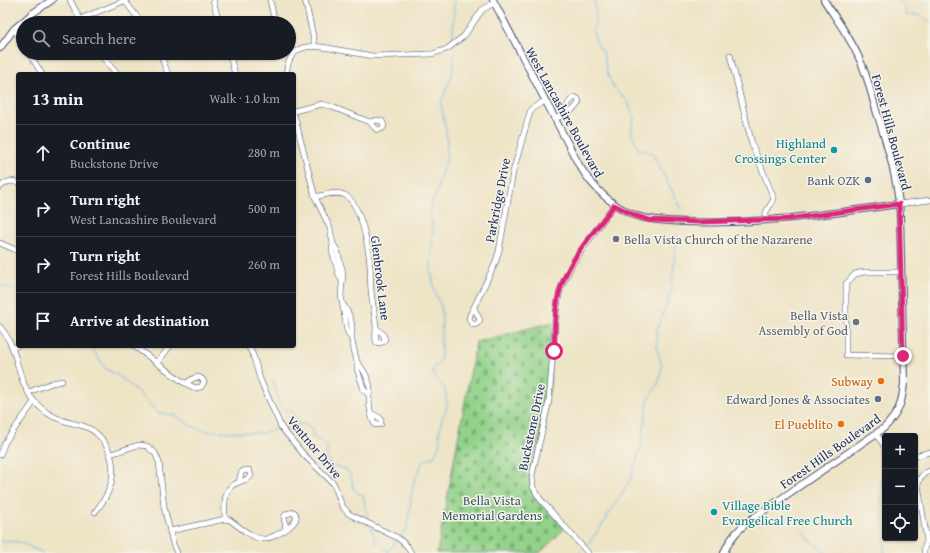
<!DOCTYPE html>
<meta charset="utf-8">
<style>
:root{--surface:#171b24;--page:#20242c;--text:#f1f3f6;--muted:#9ea1a6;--line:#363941}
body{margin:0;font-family:"Gentium Book Plus",serif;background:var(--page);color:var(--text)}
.controls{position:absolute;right:12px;bottom:12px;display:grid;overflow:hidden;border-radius:4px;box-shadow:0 1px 3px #0004}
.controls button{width:36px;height:36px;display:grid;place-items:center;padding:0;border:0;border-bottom:1px solid var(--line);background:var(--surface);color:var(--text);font:20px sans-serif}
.stop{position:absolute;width:12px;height:12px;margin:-9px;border:3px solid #db2777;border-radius:50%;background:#fff}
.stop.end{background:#db2777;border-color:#fff;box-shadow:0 1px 4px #0008}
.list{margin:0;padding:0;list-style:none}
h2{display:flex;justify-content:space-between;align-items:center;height:52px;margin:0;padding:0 16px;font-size:17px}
h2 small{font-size:13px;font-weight:400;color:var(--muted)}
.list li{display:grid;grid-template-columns:26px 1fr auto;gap:12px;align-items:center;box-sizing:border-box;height:56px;padding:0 16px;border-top:1px solid var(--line)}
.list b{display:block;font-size:15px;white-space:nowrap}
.list p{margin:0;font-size:13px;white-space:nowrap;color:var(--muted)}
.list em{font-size:13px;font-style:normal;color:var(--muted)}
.icon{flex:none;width:22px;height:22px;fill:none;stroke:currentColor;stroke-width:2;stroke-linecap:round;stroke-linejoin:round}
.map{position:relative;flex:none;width:930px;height:553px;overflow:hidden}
.search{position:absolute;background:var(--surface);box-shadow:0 1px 3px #0004;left:16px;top:16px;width:280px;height:44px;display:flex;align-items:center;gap:10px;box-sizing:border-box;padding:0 14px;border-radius:22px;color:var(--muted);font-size:15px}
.panel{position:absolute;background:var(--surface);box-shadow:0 1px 3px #0004;left:16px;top:72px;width:280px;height:276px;border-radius:4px}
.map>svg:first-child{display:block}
.cemetery{fill:url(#cemetery-stones);stroke:#568074}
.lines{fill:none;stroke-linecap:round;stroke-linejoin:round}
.stream{stroke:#70b5e6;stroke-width:1}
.minor-casing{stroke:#3b4a6e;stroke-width:6}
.major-casing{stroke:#3b4a6e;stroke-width:8}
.minor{stroke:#fff;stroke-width:5}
.major{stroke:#fff;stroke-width:6}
.route{stroke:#db2777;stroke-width:5}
.culture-dot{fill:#0f9aa8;stroke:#f7f3e8;stroke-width:1.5}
.service-dot{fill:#5c6f8a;stroke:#f7f3e8;stroke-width:1.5}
.worship-dot{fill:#6b7280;stroke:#f7f3e8;stroke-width:1.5}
.food-dot{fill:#e8710a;stroke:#f7f3e8;stroke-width:1.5}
.labels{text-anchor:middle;stroke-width:3;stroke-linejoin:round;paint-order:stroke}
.street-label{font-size:13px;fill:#1b2f5e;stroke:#f7f3e8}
.culture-label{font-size:13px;fill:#0d838f;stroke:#f7f3e8;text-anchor:end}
.service-label{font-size:13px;fill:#4e5e75;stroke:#f7f3e8;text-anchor:end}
.worship-label{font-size:13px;fill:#5b616d;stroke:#f7f3e8;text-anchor:start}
.food-label{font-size:13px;fill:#c56008;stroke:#f7f3e8;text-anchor:end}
.park-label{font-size:13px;fill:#395869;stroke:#f7f3e8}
</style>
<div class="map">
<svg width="930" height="553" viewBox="0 0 930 553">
<defs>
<pattern id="cemetery-stones" width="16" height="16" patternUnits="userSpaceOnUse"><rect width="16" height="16" fill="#92d289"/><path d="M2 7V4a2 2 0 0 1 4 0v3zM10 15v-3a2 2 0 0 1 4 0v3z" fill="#76ab73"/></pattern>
</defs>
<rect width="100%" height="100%" fill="#f7f3e8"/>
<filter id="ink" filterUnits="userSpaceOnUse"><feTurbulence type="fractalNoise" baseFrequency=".025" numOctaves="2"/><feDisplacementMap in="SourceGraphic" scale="8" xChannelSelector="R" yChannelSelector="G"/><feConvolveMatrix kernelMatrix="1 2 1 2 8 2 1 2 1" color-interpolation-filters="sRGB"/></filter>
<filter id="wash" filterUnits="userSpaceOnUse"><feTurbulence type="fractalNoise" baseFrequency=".012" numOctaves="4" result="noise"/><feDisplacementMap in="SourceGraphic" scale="16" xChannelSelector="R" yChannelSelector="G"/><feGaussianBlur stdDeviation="0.9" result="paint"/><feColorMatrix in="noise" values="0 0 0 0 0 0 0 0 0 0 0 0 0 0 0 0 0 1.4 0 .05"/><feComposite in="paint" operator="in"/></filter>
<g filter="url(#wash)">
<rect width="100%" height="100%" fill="#eee4c6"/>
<polygon class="cemetery" points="553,322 550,387 530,483 564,529 540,553 437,553 476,342"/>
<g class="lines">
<g class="stream">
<polyline points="595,0 596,18 593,30 596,42 603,52 607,73 614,88 627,101 634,117 631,132 638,149 652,153 682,209"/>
<polyline points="898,0 905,6 906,15 920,15 930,22"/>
<polyline points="453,39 454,0"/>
<polyline points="0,285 18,291"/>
<polyline points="90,346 106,369 119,376 141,395 158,413 175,415 189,425 205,431 261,433 279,428"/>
<path d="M 273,379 L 279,402 L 284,409 L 291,410 L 299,424 L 306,425 L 312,430 L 313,438 L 324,442 L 328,448 L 326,453 L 330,466 C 364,467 342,490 363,495 L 368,520"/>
<polyline points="285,427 298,424"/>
<polyline points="883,475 881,496 885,538"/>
<polyline points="371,527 377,544"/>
<polyline points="802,530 812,542 826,553"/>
<polyline points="401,536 407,528 413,484 423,461 434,457 440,443 439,434 442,418 446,411 447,405 445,389 432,372 434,367 440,362 441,358 441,340 442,315 441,306 435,293 431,270 433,225 429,213 431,204 437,192 439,180 446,163 447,138 441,103 452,75 455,52"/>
<polyline points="0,541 20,542 43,553"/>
<polyline points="382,547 388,551"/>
<polyline points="586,547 600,528 630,480 642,443 648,400 659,382 662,366 657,349 657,329 671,292 677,234"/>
<polyline points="388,553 388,551 397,541"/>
<polyline points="579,553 581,551"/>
<polyline points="884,553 885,539"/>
</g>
</g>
</g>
<g filter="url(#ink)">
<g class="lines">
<defs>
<g id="minor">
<polyline points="70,0 82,23"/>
<polyline points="124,0 142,23"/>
<polyline points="213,0 219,23"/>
<polyline points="270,0 275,23"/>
<polyline points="305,0 314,40 314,45"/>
<polyline points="80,19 124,1"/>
<polyline points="14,29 23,43"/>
<polyline points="29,53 42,74"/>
<polyline points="99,53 117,74"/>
<polyline points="160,53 168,74"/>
<polyline points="229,53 235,74"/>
<polyline points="730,55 752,144 774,199 766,212 765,220"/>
<path d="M 286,74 C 290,40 313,45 339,50 C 350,52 362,54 373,56 L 432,54 L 447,49 L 464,36 L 482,10 L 494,3"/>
<polyline points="294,111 322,104 332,107 370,122 376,129 378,130 383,128 384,126 382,121 376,120 370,122"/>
<polyline points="294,114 315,197 330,228 333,244 332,251 339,275 342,281"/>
<path d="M 554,119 C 564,115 574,112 579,102 L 578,99 L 575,97 C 568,101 566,106 566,114"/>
<path d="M 0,187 C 6,182 11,179 18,183"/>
<path d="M 315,197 C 324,195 336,191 345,195 C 361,204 369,249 370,266 C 371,274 370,282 371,290 C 372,302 375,314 376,327 C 376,332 375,337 376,342 L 380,343 L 383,342 L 385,339 L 383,334 L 376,328"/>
<polyline points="899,204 930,200"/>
<polyline points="0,243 18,251"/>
<polyline points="333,244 337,250 343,273 341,295 347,331 351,337 357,362 357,369 364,390 369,395"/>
<polyline points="901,272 864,272 855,274 846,284 846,355 903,356"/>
<path d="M 344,306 C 350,315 354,326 351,337"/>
<polyline points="474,308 480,320 477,324 473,325 469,319 470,315 495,264 499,251 513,172 528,119 531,109 545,101"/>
<path d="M 0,327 C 19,348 16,380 34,401 C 41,409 52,417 62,420 C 69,423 78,424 86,427 C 94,430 101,437 106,445 C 119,469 112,492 95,512"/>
<polyline points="134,346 183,382 195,388 201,387 204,382 203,380 199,377 194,378 186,383"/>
<polyline points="248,346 253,355 260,379 281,427 304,455 334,484 342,506 349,514 398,538 407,546 411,553"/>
<polyline points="13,348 18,345"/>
<path d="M 357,362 C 363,368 369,379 370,388 C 370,390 369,394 369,397 C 369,407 371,417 375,425 L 381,424 L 381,420 L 380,418 L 371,413"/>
<polyline points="157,363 170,346"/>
<polyline points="29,392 52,383 62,381"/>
<polyline points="876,434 885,447"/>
<polyline points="111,454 138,445 147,446 155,453 159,462 164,507 173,544 177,553"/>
<polyline points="0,455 5,442 34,402"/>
<polyline points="915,456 930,452"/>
<path d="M 225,519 C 225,507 222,488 237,483 C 242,481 247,480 251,476 L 249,470 L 243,471 L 241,473 L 239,482"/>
<path d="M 170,531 L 225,519 L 230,520 C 238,526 254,540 265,539 C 273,538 305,522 294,512 L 286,514 L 284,517 L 286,529"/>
<polyline points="588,553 540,499 533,487 532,475 549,401 556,313 560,290 572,264 614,205"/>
<path d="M 924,553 L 924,549 L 927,541 L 918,485 C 919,478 922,473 930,471"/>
</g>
<g id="major">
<path d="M 493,0 L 579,165 C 593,188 611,206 637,216 C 652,221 669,221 685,222 C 757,225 828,214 899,204"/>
<polyline points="0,48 14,29 33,13 52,0"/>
<path d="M 724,553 C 730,537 740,528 753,518 L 884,428 C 899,413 902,404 904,383 L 900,215 C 898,180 887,144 876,110 C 871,93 867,74 859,58 C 850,37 836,19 824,0"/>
</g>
</defs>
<use href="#minor" class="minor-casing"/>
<use href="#major" class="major-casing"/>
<use href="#minor" class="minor"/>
<use href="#major" class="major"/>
</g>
</g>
<g class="lines" filter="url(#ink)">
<path class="route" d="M 554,351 C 555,331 554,310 560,290 C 569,258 595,232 614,205 L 636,216 L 649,220 L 700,222 L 788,219 L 899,204 L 903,356"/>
</g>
<g class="culture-dot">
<circle cx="834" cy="150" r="4"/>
<circle cx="714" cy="512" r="4"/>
</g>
<g class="service-dot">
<circle cx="868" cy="180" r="4"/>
<circle cx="878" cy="399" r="4"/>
</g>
<g class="worship-dot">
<circle cx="616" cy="239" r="4"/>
<circle cx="856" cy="322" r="4"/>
</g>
<g class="food-dot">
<circle cx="881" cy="381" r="4"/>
<circle cx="841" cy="424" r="4"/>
</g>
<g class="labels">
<g class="street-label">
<text transform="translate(565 112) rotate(61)" y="5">West Lancashire Boulevard</text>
<text transform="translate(892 132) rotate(75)" y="5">Forest Hills Boulevard</text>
<text transform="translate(497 200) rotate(-79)" y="5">Parkridge Drive</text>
<text transform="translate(381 278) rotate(83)" y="5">Glenbrook Lane</text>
<text transform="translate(531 427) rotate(-78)" y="5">Buckstone Drive</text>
<text transform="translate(315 447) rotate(50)" y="5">Ventnor Drive</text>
<text transform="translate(830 451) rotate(-35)" y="5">Forest Hills Boulevard</text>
</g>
<g class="culture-label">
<text x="826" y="148">Highland<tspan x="826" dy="15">Crossings Center</tspan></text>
<text x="722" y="510" text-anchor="start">Village Bible<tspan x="722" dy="15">Evangelical Free Church</tspan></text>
</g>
<g class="service-label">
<text x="860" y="185">Bank OZK</text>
<text x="870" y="404">Edward Jones &amp; Associates</text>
</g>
<g class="worship-label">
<text x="624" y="244">Bella Vista Church of the Nazarene</text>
<text x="848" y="320" text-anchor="end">Bella Vista<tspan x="848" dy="15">Assembly of God</tspan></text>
</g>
<g class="food-label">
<text x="873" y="386">Subway</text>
<text x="833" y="429">El Pueblito</text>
</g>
<g class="park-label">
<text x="492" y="505">Bella Vista<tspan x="492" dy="15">Memorial Gardens</tspan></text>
</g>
</g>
</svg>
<div class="controls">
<button>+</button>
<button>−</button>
<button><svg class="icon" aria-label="locate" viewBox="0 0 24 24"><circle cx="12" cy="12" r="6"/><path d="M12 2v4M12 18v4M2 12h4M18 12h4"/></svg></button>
</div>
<div class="stop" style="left:554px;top:351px"></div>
<div class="stop end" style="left:903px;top:356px"></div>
<div class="search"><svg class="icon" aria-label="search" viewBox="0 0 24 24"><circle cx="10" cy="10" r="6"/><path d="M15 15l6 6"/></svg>Search here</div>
<section class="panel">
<h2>13 min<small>Walk · 1.0 km</small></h2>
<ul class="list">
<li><svg class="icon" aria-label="ahead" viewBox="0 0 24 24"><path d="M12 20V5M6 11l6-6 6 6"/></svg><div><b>Continue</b><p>Buckstone Drive</p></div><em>280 m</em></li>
<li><svg class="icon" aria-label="right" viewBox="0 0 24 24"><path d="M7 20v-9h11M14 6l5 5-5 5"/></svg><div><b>Turn right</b><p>West Lancashire Boulevard</p></div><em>500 m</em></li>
<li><svg class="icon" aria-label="right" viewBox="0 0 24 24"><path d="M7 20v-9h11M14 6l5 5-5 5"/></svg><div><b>Turn right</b><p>Forest Hills Boulevard</p></div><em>260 m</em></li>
<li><svg class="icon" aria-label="arrive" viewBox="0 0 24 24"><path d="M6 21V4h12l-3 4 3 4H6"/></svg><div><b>Arrive at destination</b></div></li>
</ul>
</section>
</div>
